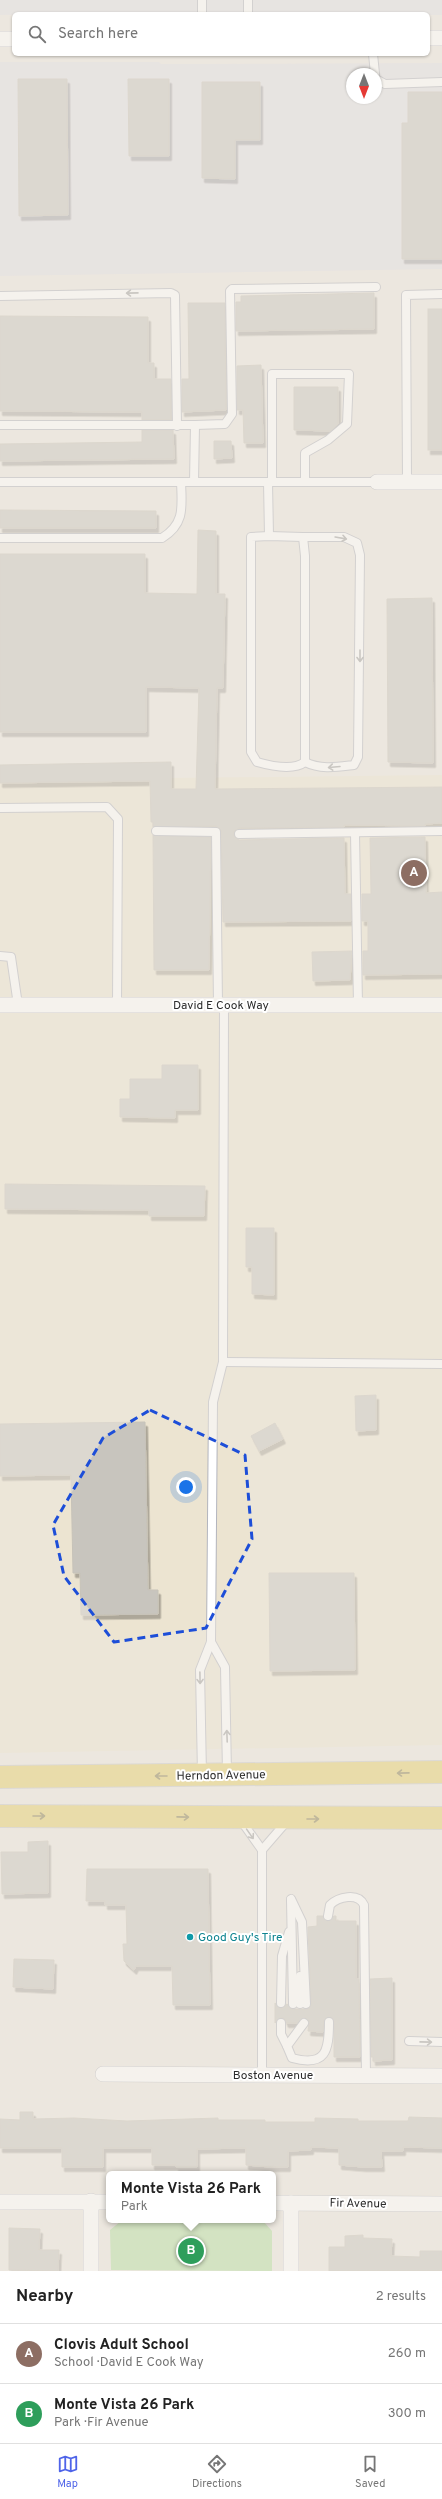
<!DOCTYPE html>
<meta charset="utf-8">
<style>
:root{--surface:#fff;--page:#f6f6f6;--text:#222;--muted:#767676;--line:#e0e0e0;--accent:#4f64e9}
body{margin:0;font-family:Overpass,sans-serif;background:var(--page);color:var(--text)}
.compass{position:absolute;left:346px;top:68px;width:36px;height:36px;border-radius:50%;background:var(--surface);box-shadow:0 1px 3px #0004;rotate:180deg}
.you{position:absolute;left:186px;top:1487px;width:14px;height:14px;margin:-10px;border:3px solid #fff;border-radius:50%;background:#1a73e8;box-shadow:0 0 0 6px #1a73e833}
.badge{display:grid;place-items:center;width:26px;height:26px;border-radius:50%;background:var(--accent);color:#fff;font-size:13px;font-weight:700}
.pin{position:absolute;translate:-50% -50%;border:2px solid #fff;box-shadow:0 1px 4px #0006}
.popup{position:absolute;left:106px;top:2171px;width:170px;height:52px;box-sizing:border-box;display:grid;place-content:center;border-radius:6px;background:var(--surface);filter:drop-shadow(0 1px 3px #0005);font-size:13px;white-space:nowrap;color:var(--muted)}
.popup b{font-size:15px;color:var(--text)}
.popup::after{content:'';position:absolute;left:50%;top:100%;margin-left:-8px;border:8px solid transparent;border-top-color:var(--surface)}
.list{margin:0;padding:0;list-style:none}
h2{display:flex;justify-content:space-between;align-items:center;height:52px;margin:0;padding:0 16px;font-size:17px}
h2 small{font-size:13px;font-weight:400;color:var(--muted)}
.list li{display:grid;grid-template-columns:26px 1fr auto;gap:12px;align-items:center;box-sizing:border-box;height:60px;padding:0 16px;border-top:1px solid var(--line)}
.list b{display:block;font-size:15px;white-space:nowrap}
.list p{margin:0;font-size:13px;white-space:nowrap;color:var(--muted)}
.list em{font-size:13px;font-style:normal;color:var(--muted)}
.icon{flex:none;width:22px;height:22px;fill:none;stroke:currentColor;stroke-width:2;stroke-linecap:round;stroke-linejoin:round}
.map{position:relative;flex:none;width:442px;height:2271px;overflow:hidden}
.search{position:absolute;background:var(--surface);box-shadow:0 1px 3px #0004;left:12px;right:12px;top:12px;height:44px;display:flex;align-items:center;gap:10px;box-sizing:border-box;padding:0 14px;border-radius:6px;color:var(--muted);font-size:15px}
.sheet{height:172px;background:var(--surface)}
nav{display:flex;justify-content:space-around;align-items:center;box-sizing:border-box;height:56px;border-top:1px solid var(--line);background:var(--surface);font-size:11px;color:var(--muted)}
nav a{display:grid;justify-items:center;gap:2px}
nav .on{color:var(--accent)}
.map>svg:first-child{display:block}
.industrial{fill:#e1dfe5;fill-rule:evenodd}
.education{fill:#ece4d1}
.green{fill:#b3dda1}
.building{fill:#c8c5be;stroke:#c7c3b9;filter:url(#shadow)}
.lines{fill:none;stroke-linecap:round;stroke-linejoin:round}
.lane-casing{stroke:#b3b5be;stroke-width:10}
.street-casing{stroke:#b3b5be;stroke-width:16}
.primary-casing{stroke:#c8c8c8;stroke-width:24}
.lane{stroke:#fff;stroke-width:8}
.street{stroke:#fff;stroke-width:15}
.primary{stroke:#e4ce6c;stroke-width:22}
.oneway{stroke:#a0a0a0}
.oneway2{stroke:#887d4c}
.marked{fill:none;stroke:#1d4ed8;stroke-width:3;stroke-dasharray:8 5;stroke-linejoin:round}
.culture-dot{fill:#0f9aa8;stroke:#fff;stroke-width:1.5}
.labels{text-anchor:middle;stroke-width:4;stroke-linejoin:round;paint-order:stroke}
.street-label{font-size:12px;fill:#2c2c2c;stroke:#fff}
.culture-label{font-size:12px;fill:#0d838f;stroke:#fff;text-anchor:start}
</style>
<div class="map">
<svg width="442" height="2271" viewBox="0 0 442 2271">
<defs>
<filter id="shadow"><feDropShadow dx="2.5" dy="4.5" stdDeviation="0" flood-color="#0004"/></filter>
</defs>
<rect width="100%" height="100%" fill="#ece7df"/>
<g class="industrial">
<polygon points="0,0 442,0 442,15 109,14 109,12 76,12 75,14 0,15"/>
<path d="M 0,62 L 159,62 L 161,64 L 442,63 L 442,269 L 0,276 ZM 352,74 L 376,74 L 376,98 L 352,98 Z"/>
</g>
<polygon class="education" points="442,775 442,1745 0,1753 0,780"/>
<polygon class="green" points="121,2221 263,2221 272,2231 272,2271 111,2270 110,2230"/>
<g class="building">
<polygon points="18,79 67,79 68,215 19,216"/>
<polygon points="128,79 169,79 169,156 129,156"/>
<polygon points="202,82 260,82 260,140 235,140 235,179 202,178"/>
<polygon points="408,92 442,92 442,259 402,259 402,123 408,123"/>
<polygon points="374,293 374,329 236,331 236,302 241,302 241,296"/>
<polygon points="188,303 225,303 226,410 182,412 182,379 189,379"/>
<rect x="428" y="309" width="14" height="141"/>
<polygon points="0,316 148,317 148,363 154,363 154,379 171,379 171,420 142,420 142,412 0,411"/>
<polygon points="261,365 263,443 244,443 243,410 237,410 237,366"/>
<polygon points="294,387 338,387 338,424 331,431 294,430"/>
<polygon points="142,430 173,430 174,459 0,461 0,444 142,442"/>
<polygon points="214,441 231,441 232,458 214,459"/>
<polygon points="0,510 156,511 156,528 0,528"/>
<polygon points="198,530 216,531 216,594 225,594 223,688 217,688 215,789 442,787 442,823 425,824 425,826 344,825 344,827 239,828 234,831 234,836 239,840 344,838 345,894 351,894 351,921 223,922 221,830 216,826 153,827 153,822 151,822 150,781 0,783 0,765 171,762 171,789 196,789 199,688 146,687 146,732 0,732 0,554 145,554 145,593 197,594"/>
<polygon points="432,598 433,763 388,762 387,599"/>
<polygon points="153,835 211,837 209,970 154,970"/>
<polygon points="425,837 426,893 442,892 442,974 363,975 363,951 368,951 368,921 362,921 362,894 371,894 370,838"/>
<polygon points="352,951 350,980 313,981 312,952"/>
<polygon points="162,1065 198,1065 198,1110 175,1110 175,1118 120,1117 120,1099 130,1099 130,1079 162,1079"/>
<polygon points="5,1184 205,1186 204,1216 149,1216 149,1210 5,1209"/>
<polygon points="246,1228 274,1228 274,1295 252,1294 252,1267 246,1267"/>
<polygon points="376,1395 376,1430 356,1431 355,1396"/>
<polygon points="145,1422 148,1590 158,1590 158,1614 81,1615 80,1573 73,1573 71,1475 0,1476 0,1424"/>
<polygon points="275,1423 283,1439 259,1451 251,1436"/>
<polygon points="269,1573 354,1573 355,1670 270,1671"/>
<polygon points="48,1841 48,1893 2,1894 1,1852 28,1852 28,1842"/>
<polygon points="87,1869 208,1869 210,2005 173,2005 172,1966 136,1966 134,1970 124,1961 123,1944 127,1944 126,1905 105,1905 105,1901 86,1901"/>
<polygon points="317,1916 323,1916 327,1921 334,1916 336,1916 336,1921 356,1921 356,1979 359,1979 360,2057 334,2057 334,2022 331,2017 324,2020 323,2032 308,2031 309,2021 305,2018 297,2023 286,2023 284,2018 281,2018 275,2023 275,2003 281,2008 287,2004 293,2009 307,2009 311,2006 308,1927 317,1926"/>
<polygon points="14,1959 54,1960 53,1989 13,1987"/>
<polygon points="392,1978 392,2060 373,2061 373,2057 371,2057 370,1979"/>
<polygon points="20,2112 33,2112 33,2119 74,2118 127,2121 218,2118 218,2120 265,2120 265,2122 315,2122 315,2118 358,2119 358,2121 408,2121 409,2117 442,2118 442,2148 403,2147 403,2151 381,2151 382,2167 363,2167 339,2165 339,2148 311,2147 311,2150 288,2151 288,2167 270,2167 246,2165 246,2148 197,2149 197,2167 176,2167 176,2165 152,2165 152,2148 103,2148 103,2167 62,2167 62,2148 0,2148 0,2119 20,2120"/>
<polygon points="9,2228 40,2229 39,2250 59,2250 58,2271 9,2270"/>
<polygon points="363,2235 363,2238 392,2239 391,2256 420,2257 420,2251 442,2251 442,2271 329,2271 329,2247 345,2247 345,2236"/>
</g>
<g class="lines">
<defs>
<g id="lane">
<polyline points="202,0 202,14"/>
<polyline points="248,0 248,14"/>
<polyline points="373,54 375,74"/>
<polyline points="376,79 385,84 442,82"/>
<polyline points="0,296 171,293 175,295 177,426"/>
<polyline points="0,425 195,425 194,482"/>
<polyline points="195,425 225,424 232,414 230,291 232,289 376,287"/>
<polyline points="0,482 377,482"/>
<polyline points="268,482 269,536"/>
<polyline points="272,482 272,374 349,374 347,424 328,440 305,453 305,482"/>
<polyline points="407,482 406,295 442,294"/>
<path d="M 269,536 L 303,537 L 305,556 L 305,762 C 293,771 271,766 257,762 L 251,752 L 251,537 Z"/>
<path d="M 303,537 L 344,537 L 357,543 L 360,555 L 358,757 L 354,765 C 337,767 321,770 305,762"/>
<path d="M 0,538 L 162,538 C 185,524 182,507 181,482"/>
<polyline points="0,808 107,807 118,819 117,1005"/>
<polyline points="156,831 216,832 218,1005"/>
<polyline points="355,833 358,1005"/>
<polyline points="239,834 442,831"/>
<polyline points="0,956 11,957 18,1005"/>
<polyline points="223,1362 442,1364"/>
<polyline points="211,1642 225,1667 227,1773"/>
<polyline points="202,1775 200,1670 211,1642 213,1402 223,1362 224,1005"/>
<polyline points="240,1819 262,1850 262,2075"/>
<polyline points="262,1850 288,1820"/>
<polyline points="291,1899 302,1922 306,2004"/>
<polyline points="291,1900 293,2004"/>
<path d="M 328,1916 L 330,1905 C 338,1897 358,1892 364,1905 L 366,2076"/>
<polyline points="300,1976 300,2004"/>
<polyline points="281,2003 282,1956 289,1932"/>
<polyline points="281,2023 281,2034 287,2046"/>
<path d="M 304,2023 L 287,2046 L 292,2058 C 326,2067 329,2051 329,2022"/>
<polyline points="409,2041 442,2042"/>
</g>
<g id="street">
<polyline points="428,38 442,38"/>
<polyline points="0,39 14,39"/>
<polyline points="377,482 442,482"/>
<polyline points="0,1005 442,1005"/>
<polyline points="103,2074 442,2076"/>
<polyline points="0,2202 109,2202"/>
<polyline points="273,2203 442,2204"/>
<polyline points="91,2271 91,2201"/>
<polyline points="291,2271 291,2203"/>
</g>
<g id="primary">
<polyline points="0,1777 442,1772"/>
<polyline points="0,1816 442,1818"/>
</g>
</defs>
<use href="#lane" class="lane-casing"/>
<use href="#street" class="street-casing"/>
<use href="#primary" class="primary-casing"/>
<use href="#lane" class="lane"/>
<use href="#street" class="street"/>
<use href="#primary" class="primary"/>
</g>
<defs><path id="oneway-shaft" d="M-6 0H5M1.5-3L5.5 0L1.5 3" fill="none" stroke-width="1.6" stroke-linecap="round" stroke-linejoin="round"/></defs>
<g class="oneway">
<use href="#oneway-shaft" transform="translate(132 293) rotate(179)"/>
<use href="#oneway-shaft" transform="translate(341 538) rotate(10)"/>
<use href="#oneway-shaft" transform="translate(360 656) rotate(90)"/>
<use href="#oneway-shaft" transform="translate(334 767) rotate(175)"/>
<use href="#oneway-shaft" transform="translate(200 1678) rotate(89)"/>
<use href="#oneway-shaft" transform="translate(227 1736) rotate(-92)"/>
<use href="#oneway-shaft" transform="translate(250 1834) rotate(55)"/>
<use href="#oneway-shaft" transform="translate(426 2042) rotate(1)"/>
</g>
<g class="oneway2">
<use href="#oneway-shaft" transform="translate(403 1773) rotate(179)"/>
<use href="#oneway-shaft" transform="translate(161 1776) rotate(180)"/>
<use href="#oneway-shaft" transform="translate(39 1816)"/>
<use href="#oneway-shaft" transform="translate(183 1817) rotate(1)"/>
<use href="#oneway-shaft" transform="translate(313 1819)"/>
</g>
<path d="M0 0H442V2271H0ZM 150,1410 L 245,1455 L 252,1539 L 206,1628 L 114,1642 L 64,1576 L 53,1525 L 103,1438 Z" fill="#ece7df" fill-opacity=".55" fill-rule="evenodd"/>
<path class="marked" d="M 150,1410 L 245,1455 L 252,1539 L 206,1628 L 114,1642 L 64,1576 L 53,1525 L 103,1438 Z"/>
<circle class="culture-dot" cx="190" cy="1937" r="4"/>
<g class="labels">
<g class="street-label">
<text x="221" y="1009">David E Cook Way</text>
<text transform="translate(221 1775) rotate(-1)" y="4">Herndon Avenue</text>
<text x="273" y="2079">Boston Avenue</text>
<text transform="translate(358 2203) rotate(1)" y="4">Fir Avenue</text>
</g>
<g class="culture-label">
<text x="198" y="1941">Good Guy's Tire</text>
</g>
</g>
</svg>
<svg class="compass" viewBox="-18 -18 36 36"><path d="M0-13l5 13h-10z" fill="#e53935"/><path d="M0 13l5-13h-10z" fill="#767676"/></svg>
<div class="you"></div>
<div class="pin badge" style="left:414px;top:873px;background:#8d6e63">A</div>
<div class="pin badge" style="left:191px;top:2251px;background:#2e9e5b">B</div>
<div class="popup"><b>Monte Vista 26 Park</b>Park</div>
<div class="search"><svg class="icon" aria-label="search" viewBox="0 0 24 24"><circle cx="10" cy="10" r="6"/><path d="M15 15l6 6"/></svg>Search here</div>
</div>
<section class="sheet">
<h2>Nearby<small>2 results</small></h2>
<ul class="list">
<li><span class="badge" style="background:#8d6e63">A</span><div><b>Clovis Adult School</b><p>School · David E Cook Way</p></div><em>260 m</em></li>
<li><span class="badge" style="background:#2e9e5b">B</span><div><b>Monte Vista 26 Park</b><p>Park · Fir Avenue</p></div><em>300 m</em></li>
</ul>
</section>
<nav>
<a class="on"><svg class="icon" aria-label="map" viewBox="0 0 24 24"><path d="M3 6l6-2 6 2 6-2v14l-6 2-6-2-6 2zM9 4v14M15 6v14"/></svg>Map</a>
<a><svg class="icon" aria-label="directions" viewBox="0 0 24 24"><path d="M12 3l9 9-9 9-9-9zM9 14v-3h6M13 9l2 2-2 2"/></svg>Directions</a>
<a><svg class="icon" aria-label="saved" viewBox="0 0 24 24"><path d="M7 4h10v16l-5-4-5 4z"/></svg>Saved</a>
</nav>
